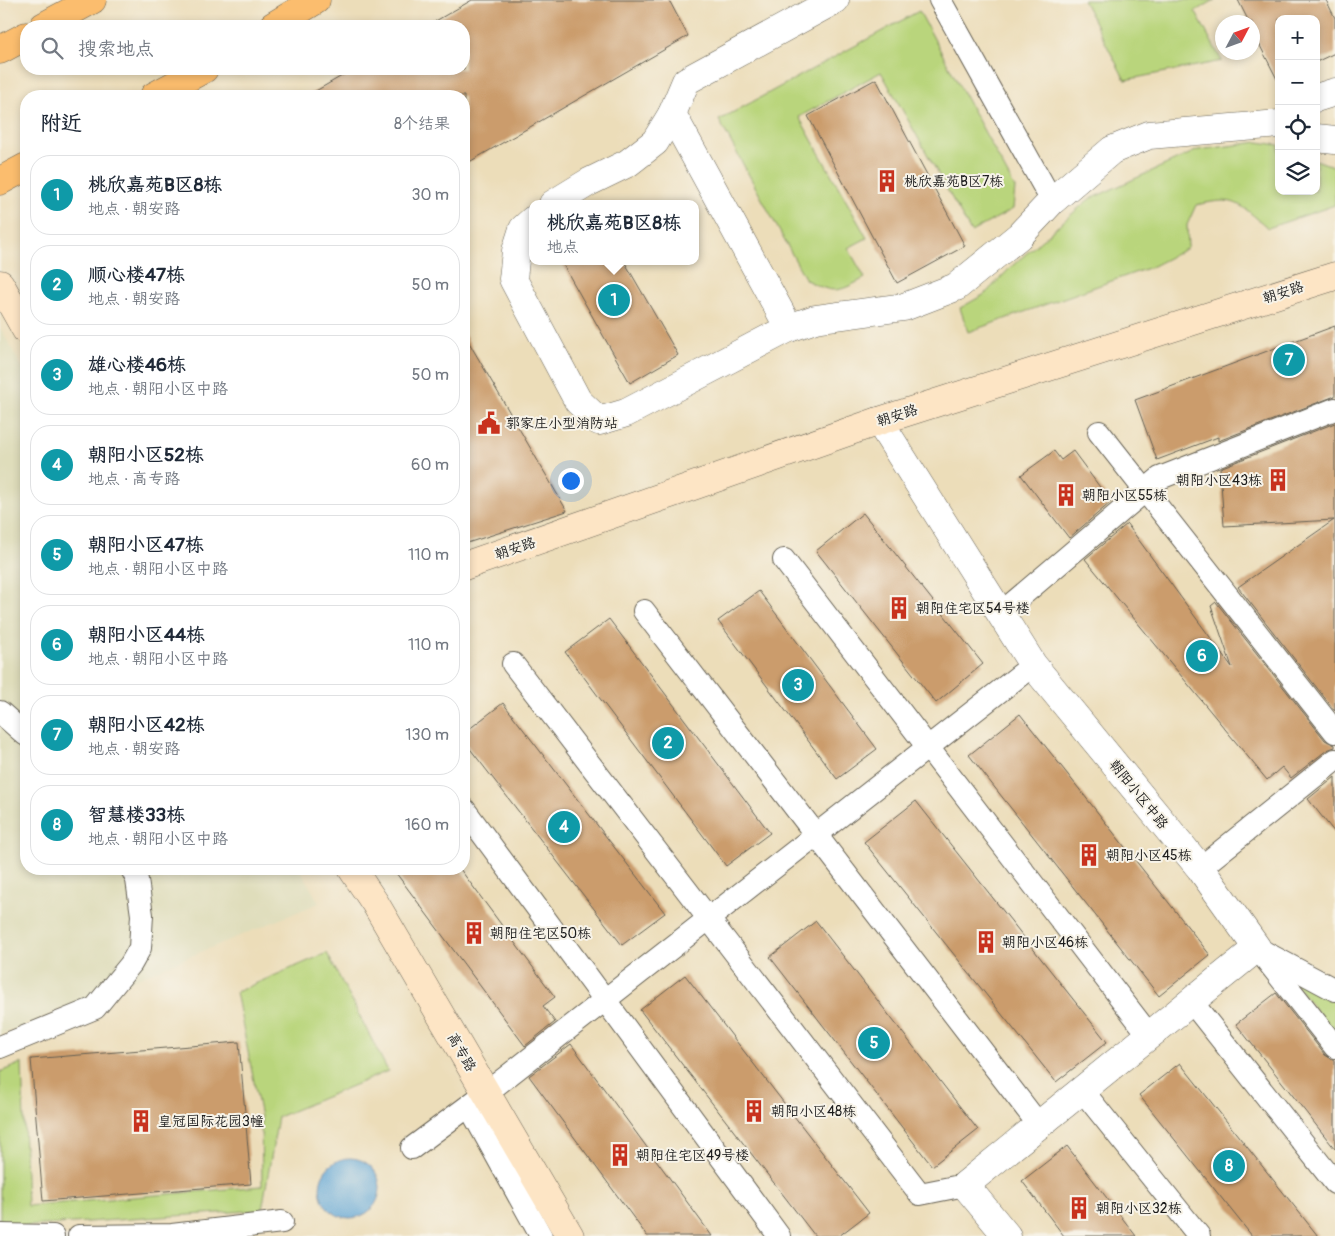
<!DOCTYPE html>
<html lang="zh">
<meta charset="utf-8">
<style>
:root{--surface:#fff;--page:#f2f2f3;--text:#1f2937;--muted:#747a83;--line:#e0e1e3;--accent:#1a73e8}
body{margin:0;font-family:Pangolin,"LXGW WenKai TC",sans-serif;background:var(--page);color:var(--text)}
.controls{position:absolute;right:15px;top:15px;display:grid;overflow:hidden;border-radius:10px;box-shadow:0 2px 8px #0003}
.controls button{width:45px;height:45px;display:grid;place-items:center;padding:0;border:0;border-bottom:1px solid var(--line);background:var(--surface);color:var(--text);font:25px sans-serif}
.compass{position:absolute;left:1215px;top:15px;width:45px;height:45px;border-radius:50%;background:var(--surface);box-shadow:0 2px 8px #0003;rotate:49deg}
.you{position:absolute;left:570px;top:480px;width:18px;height:18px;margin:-12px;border:4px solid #fff;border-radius:50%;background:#1a73e8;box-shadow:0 0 0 8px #1a73e833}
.badge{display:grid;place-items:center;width:32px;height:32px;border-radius:50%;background:var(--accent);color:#fff;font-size:16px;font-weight:700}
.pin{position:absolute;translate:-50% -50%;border:2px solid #fff;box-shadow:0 1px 5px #0006}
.popup{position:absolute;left:529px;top:200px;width:170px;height:65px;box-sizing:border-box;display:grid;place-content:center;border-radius:10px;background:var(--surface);filter:drop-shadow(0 1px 4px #0005);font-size:16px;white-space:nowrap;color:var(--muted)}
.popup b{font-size:19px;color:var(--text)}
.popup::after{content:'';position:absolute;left:50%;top:100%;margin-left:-10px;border:10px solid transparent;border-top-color:var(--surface)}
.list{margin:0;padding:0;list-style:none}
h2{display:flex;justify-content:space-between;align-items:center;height:65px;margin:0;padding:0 20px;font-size:21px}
h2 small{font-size:16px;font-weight:400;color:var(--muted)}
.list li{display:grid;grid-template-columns:32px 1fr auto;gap:15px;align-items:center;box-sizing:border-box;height:80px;margin:0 10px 10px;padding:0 10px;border:1px solid var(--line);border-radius:20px}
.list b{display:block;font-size:19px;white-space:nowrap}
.list p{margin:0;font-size:16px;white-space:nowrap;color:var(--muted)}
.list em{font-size:16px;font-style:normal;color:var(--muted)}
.icon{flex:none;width:28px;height:28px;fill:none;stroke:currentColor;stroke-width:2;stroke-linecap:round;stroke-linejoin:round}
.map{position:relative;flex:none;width:1335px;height:1236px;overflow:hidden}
.search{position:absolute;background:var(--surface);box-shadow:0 2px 8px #0003;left:20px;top:20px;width:450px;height:55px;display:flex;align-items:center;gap:12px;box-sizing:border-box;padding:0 18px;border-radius:20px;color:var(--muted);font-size:19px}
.panel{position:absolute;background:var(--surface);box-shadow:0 2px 8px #0003;left:20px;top:90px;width:450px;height:785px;border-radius:20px}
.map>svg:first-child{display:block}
.built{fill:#dfddbb}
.green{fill:#b9d57c;stroke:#6a784c}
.water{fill:#5ea4d4;stroke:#3d6078}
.building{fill:#cb9c6c}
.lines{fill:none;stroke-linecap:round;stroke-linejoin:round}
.lane-casing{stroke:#656053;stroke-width:24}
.street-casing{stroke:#656053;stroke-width:29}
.secondary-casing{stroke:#656053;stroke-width:29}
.highway-casing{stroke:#656053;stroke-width:29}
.lane{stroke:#fff;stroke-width:22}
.street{stroke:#fff;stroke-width:28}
.secondary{stroke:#fde5c5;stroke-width:28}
.highway{stroke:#fbbd6e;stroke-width:28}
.labels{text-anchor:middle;stroke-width:4;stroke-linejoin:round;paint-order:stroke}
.poi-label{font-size:14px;fill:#1c1c1c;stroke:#f7f3e8;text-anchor:start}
.street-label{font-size:14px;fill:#1c1c1c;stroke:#f7f3e8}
</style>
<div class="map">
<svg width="1335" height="1236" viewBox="0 0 1335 1236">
<rect width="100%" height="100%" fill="#f7f3e8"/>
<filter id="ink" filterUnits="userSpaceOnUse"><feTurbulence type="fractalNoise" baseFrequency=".02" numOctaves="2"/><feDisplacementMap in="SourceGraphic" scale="10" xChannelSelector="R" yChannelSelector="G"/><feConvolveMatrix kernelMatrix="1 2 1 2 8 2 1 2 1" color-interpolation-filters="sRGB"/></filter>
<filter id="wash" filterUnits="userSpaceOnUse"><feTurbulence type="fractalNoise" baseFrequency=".0096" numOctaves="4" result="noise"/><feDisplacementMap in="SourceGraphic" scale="20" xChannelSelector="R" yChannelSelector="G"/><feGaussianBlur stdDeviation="1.12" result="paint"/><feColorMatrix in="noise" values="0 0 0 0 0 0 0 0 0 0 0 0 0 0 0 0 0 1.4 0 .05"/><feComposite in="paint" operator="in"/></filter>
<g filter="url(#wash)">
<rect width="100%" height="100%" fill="#ecddb9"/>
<polygon class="built" points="0,327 26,375 26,869 300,869 319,903 0,1035"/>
<g class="green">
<polygon points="1083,0 1215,0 1195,11 1222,61 1125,80"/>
<path d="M 919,11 L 1015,188 L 1013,209 L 971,232 L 881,72 L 799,117 L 867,238 L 848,248 L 865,278 C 837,293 834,294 806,280 L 719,120 Z"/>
<path d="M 1258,142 L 1279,145 L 1279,191 L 1316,191 L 1316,160 L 1335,167 L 1335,205 L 1268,228 C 1237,202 1237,196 1196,205 L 1187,225 L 1188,248 L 1151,267 L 968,332 L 960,308 L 985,294 L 1012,266 L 1088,200 L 1198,150 Z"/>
<polygon points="327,953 388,1071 278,1117 262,1210 0,1228 0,1072 22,1063 27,1206 262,1186 261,1117 236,992"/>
<polygon points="1285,971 1335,998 1335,1035"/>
</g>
<circle class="water" cx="350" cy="1188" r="30"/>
<g id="blocks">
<g class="building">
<polygon points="472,0 669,0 688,36 464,165 464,96 307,96 354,69 464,69 464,26 427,26"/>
<polygon points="1238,0 1326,0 1335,18 1335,53 1316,62 1316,19 1279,19 1278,81 1252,30 1252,22 1249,22"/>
<polygon points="876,79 965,246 897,283 808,116"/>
<polygon points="561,261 624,261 678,355 630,383"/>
<polygon points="1335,326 1335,396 1218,441 1218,437 1157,460 1135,400"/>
<polygon points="464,334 567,511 464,544"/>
<polygon points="1335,423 1335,711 1238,587 1334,520 1224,526 1220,468"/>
<polygon points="1054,451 1061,460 1073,451 1111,502 1069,538 1021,475"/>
<polygon points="863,513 983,664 936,703 816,551"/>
<polygon points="1127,524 1232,667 1211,606 1216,602 1325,740 1335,745 1335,747 1327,750 1291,778 1282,767 1267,780 1085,559"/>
<polygon points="759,591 877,749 837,779 718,621"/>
<polygon points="609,619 770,833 726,866 565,652"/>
<polygon points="503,703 665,913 622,945 464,741 464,733"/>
<polygon points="1020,714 1210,955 1159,996 969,755"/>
<polygon points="1335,777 1335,833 1308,799"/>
<polygon points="916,801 1107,1042 1056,1082 864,842"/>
<polygon points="393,869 460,869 555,997 543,1006 555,1022 525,1046"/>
<polygon points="816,921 978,1130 932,1166 770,957"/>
<polygon points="685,975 869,1213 839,1236 815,1236 640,1010"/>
<polygon points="1276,993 1325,1055 1335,1061 1335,1149 1236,1024"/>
<polygon points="239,1042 251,1184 43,1201 31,1059"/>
<polygon points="571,1044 712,1236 647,1236 529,1076"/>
<polygon points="1180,1063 1318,1236 1252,1236 1139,1095"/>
<polygon points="1067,1146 1136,1236 1064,1236 1022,1181"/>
</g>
</g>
</g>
<g filter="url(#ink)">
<use href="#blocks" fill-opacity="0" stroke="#656053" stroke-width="1"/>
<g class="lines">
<defs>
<g id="lane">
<polyline points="940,0 1052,201"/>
<polyline points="1099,432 1335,732"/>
<polyline points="784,560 1149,1035"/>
<polyline points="644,611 1039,1125"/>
<polyline points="1000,614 1160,478 1335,409"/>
<polyline points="513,664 920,1194 965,1185"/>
<polyline points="0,712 26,735"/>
<polyline points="464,809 779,1236"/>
<polyline points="1200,868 1335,760"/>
<polyline points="1257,948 1335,1047"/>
<polyline points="1264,952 1335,990"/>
<polyline points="1191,1001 1335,1183"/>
<polyline points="0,1047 95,1008 131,964 140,948 142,915 137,880 132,869"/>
<polyline points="1082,1090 1199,1236"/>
<polyline points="469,1106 541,1236"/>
<polyline points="412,1148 486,1093 1033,665"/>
<polyline points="0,1235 53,1236"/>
<polyline points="79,1236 172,1235 282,1222"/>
</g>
<g id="street">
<polyline points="835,0 686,81 672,114 789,328 815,319 904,307 956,287 1019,236 1052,201 1112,150 1149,135 1279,124"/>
<polyline points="1316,98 1335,92"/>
<polyline points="1316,138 1335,140"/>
<polyline points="553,204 589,182 628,163 655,142 672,114"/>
<polyline points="533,220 523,229 516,251 513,279 578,401 599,421 626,413 789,328"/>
<polyline points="879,421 1033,665 1200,868 1257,948 965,1185 1007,1236"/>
</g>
<g id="secondary">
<polyline points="0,284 26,330"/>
<polyline points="464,566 879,421 1335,276"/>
<polyline points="352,869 375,903 570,1236"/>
</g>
<g id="highway">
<polyline points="44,26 92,0"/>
<polyline points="273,26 316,0"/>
<polyline points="0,50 26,36"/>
<polyline points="154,96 204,69"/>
<polyline points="0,181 26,167"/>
</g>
</defs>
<use href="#lane" class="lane-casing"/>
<use href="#street" class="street-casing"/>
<use href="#secondary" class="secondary-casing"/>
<use href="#highway" class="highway-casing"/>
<use href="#lane" class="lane"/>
<use href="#street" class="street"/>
<use href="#secondary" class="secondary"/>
<use href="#highway" class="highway"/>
</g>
</g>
<defs>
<symbol id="building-bare" viewBox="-9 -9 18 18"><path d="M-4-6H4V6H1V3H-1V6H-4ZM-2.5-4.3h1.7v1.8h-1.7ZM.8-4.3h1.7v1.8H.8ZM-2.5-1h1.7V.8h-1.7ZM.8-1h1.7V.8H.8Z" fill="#c8321e" stroke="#f7f3e8" stroke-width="2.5" paint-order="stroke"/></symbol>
<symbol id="civic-bare" viewBox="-9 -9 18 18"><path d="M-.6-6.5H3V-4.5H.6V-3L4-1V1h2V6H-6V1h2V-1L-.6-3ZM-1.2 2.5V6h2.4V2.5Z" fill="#c8321e" stroke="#f7f3e8" stroke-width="2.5" paint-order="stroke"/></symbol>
</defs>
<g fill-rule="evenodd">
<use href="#building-bare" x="871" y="165" width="32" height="32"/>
<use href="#civic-bare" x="473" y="407" width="32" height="32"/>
<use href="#building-bare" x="1262" y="464" width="32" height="32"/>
<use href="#building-bare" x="1050" y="479" width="32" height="32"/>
<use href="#building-bare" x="883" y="592" width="32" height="32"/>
<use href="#building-bare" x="1073" y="839" width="32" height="32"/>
<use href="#building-bare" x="458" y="917" width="32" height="32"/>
<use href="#building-bare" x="970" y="926" width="32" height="32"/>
<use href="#building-bare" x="738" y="1095" width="32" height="32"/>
<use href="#building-bare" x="125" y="1105" width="32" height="32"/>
<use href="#building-bare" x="604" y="1139" width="32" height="32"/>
<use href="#building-bare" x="1063" y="1192" width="32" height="32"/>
</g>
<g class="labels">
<g class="poi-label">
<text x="904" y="186">桃欣嘉苑B区7栋</text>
<text x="506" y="428">郭家庄小型消防站</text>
<text x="1262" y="485" text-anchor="end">朝阳小区43栋</text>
<text x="1082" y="500">朝阳小区55栋</text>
<text x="916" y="613">朝阳住宅区54号楼</text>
<text x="1106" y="860">朝阳小区45栋</text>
<text x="490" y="938">朝阳住宅区50栋</text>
<text x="1002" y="947">朝阳小区46栋</text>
<text x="771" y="1116">朝阳小区48栋</text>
<text x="158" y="1126">皇冠国际花园3幢</text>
<text x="636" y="1160">朝阳住宅区49号楼</text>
<text x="1096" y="1213">朝阳小区32栋</text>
</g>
<g class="street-label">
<text transform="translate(1283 292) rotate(-18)" y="5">朝安路</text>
<text transform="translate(897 415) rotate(-18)" y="5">朝安路</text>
<text transform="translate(515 548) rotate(-19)" y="5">朝安路</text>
<text transform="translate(1139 794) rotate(51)" y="5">朝阳小区中路</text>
<text transform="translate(462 1052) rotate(60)" y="5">高专路</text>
</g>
</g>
</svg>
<div class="controls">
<button>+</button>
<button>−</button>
<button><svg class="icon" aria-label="locate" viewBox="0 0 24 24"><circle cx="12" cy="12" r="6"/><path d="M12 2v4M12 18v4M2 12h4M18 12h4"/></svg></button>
<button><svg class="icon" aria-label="layers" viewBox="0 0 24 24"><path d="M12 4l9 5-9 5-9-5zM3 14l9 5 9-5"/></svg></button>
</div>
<svg class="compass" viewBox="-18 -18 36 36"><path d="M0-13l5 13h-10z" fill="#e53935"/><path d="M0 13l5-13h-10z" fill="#747a83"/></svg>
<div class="you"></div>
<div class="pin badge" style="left:614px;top:300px;background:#0f9aa8">1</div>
<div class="popup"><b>桃欣嘉苑B区8栋</b>地点</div>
<div class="pin badge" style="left:668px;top:743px;background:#0f9aa8">2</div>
<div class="pin badge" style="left:798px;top:685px;background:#0f9aa8">3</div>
<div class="pin badge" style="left:564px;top:827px;background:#0f9aa8">4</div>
<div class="pin badge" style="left:874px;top:1043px;background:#0f9aa8">5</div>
<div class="pin badge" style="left:1202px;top:656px;background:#0f9aa8">6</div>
<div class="pin badge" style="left:1289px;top:360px;background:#0f9aa8">7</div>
<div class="pin badge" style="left:1229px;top:1166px;background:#0f9aa8">8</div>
<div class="search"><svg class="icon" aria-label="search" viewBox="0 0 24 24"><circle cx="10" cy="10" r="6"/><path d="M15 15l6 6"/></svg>搜索地点</div>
<section class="panel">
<h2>附近<small>8个结果</small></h2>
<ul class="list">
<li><span class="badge" style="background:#0f9aa8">1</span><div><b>桃欣嘉苑B区8栋</b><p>地点 · 朝安路</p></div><em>30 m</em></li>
<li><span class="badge" style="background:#0f9aa8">2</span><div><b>顺心楼47栋</b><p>地点 · 朝安路</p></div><em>50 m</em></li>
<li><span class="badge" style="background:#0f9aa8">3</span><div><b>雄心楼46栋</b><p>地点 · 朝阳小区中路</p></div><em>50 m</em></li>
<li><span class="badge" style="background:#0f9aa8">4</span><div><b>朝阳小区52栋</b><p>地点 · 高专路</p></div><em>60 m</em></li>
<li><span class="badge" style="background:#0f9aa8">5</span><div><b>朝阳小区47栋</b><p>地点 · 朝阳小区中路</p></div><em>110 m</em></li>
<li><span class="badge" style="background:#0f9aa8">6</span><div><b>朝阳小区44栋</b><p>地点 · 朝阳小区中路</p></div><em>110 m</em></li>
<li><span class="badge" style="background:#0f9aa8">7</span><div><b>朝阳小区42栋</b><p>地点 · 朝安路</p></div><em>130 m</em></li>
<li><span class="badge" style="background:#0f9aa8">8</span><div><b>智慧楼33栋</b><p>地点 · 朝阳小区中路</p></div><em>160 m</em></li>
</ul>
</section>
</div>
